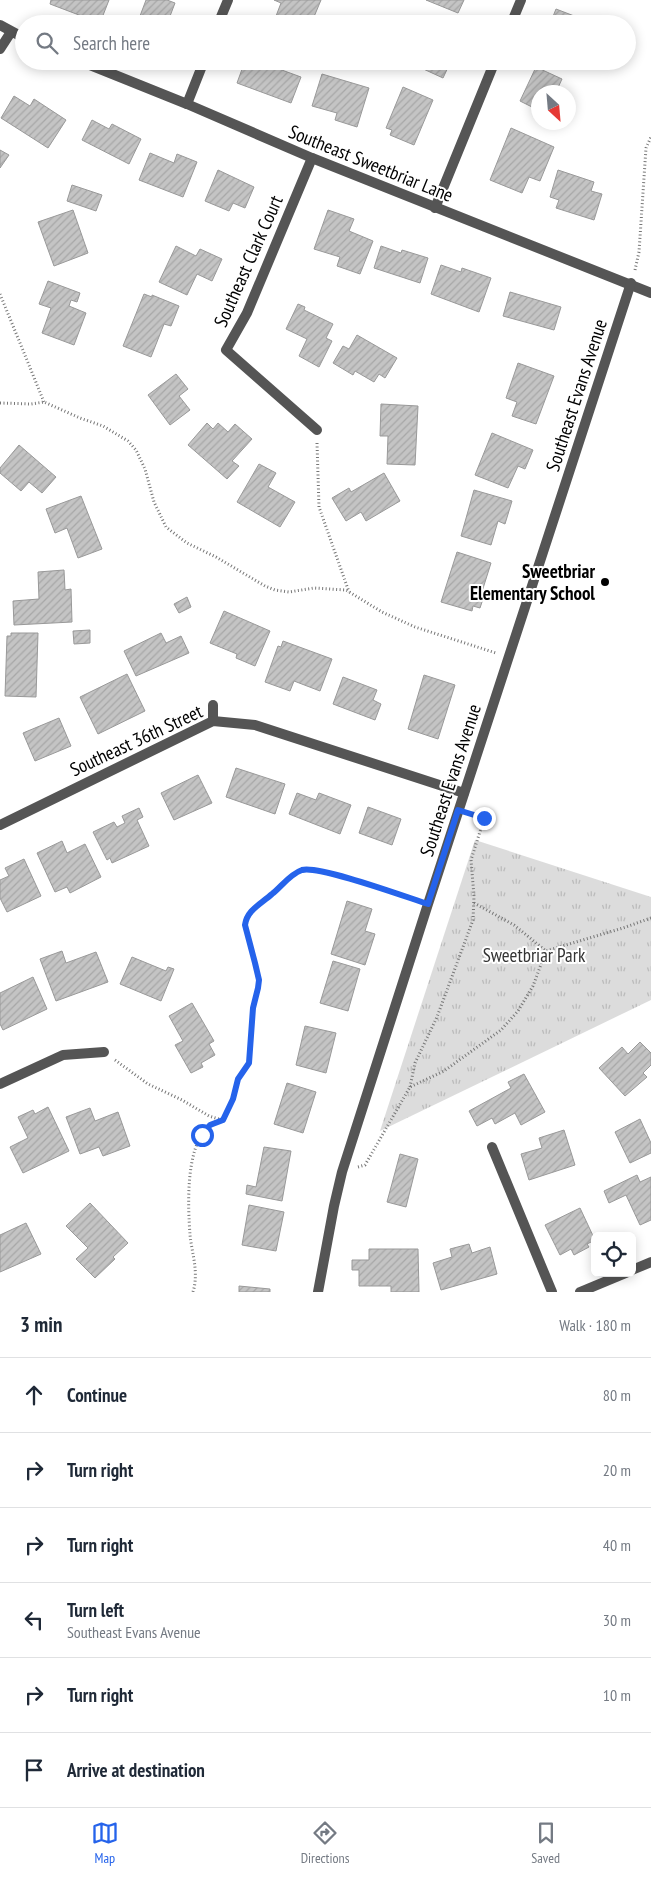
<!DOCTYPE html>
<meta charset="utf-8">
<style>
:root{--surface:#fff;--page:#f6f6f7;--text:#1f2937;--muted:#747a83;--line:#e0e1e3;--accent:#2563eb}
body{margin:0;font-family:"PT Sans Narrow",sans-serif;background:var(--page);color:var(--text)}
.controls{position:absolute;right:15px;bottom:15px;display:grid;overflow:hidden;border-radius:8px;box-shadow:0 2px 12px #0003}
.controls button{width:45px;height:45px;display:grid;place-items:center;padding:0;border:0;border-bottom:1px solid var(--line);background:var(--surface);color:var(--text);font:25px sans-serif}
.compass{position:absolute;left:531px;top:85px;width:45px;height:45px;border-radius:50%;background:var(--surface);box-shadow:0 2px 12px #0003;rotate:154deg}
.stop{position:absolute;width:15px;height:15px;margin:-11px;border:4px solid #2563eb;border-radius:50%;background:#fff}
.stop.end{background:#2563eb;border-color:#fff;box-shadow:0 1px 5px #0008}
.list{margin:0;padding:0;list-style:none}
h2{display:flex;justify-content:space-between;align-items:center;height:65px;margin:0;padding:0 20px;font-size:21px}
h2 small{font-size:16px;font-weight:400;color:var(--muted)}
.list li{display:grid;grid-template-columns:32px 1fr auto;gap:15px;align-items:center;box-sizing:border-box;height:75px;padding:0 20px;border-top:1px solid var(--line)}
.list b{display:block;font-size:19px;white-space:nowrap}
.list p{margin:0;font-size:16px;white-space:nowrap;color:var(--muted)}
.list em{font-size:16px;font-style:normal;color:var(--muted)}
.icon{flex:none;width:28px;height:28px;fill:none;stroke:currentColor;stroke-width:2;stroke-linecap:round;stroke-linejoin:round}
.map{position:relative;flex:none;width:651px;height:1292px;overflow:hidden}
.search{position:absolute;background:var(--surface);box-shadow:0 2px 12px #0003;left:15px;right:15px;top:15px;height:55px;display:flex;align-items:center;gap:12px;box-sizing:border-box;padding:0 18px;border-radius:28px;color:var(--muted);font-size:19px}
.sheet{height:515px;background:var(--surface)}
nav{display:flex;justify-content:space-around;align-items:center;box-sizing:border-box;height:70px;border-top:1px solid var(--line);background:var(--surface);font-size:14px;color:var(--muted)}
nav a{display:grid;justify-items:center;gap:2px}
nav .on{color:var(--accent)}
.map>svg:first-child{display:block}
.grass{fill:url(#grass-tufts)}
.building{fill:url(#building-hatch);stroke:#999}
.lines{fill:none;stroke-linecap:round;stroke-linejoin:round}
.path{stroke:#777;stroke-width:3;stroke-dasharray:1 2.5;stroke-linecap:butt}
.lane{stroke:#555;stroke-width:10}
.street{stroke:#555;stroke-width:10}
.route{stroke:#2563eb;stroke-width:6}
.poi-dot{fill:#000;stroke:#fff;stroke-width:2}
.labels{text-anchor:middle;stroke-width:4;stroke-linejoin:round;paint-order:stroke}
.street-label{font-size:19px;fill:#000;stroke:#fff}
.poi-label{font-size:19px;font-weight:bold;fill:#000;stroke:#fff;text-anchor:end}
.park-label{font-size:19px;fill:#333;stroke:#fff}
</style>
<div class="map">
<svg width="651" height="1292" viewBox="0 0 651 1292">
<defs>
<pattern id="grass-tufts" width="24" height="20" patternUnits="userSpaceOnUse" patternTransform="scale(1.25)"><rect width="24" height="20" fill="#dcdcdc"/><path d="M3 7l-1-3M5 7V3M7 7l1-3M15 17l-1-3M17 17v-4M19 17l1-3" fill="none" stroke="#bbb"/></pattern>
<pattern id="building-hatch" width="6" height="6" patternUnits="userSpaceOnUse" patternTransform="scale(1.25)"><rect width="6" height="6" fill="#c4c4c4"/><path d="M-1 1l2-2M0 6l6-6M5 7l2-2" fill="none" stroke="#a7a7a7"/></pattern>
</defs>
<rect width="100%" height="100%" fill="#fff"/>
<polygon class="grass" points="475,840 651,897 651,1000 380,1131"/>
<g class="building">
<polygon points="51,0 109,0 100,23 50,4"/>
<polygon points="146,0 167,0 175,3 167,24 137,24"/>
<polygon points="274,0 321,0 311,24 273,24 281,3"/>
<polygon points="426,0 464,0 458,13"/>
<polygon points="556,9 582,19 580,24 550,24"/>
<polygon points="245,61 257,61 301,77 291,103 237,83"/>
<polygon points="406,61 451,61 443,78"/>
<polygon points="536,67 562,79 556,92 538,92 538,110 520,101"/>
<polygon points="322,74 369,88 357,127 335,120 337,113 312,106"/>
<polygon points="403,87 433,100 414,145 390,135 392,130 386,128"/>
<polygon points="14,96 30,106 34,99 66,120 48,148 1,118"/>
<polygon points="92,120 109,129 112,124 141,139 129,164 82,140"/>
<polygon points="511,128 554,147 540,181 529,177 522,193 490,180"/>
<polygon points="0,150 9,155 0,168"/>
<polygon points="150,153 174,163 177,154 197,162 183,197 139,180"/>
<polygon points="218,170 254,187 245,208 233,203 229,211 205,201"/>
<polygon points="558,170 594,182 591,191 602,194 594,220 556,208 559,200 550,197"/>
<polygon points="72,185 102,195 96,211 67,201"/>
<polygon points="73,210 88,253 54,266 38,222"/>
<polygon points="328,210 354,219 349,231 373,241 360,274 337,266 340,257 314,249"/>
<polygon points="176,246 196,256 200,249 222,259 212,281 197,274 187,295 159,282"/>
<polygon points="381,246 401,253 402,250 428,258 420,283 374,268"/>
<polygon points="441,265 461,272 462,268 491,278 479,312 431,294"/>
<polygon points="48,281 80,293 77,302 71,300 69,306 86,313 74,345 42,333 51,308 39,304"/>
<polygon points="510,292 561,307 554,330 503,316"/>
<polygon points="144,294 152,297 152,295 179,306 171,326 164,324 151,357 123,346"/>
<polygon points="298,304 305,307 304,310 333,324 326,338 332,341 319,367 299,356 307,339 286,329"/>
<polygon points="357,335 397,358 385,378 379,374 374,382 355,371 353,375 333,363 343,346 349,349"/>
<polygon points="518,363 554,376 536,424 512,416 517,402 506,398"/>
<polygon points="176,374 188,389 179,396 190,410 170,425 148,395"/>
<polygon points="381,404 418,406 415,465 387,464 388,436 380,436"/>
<polygon points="207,423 213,429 218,423 228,432 235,424 252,439 232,461 239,466 227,479 188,445"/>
<polygon points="492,433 533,450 525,469 518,466 508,488 475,475"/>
<polygon points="19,445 56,477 42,493 29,482 21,491 0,473 0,468"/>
<polygon points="259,464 276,473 268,487 295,502 280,527 237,502"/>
<polygon points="384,473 400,501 366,521 361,512 346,521 332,498 349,488 351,492"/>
<polygon points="474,490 512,501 505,524 498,521 491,545 461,536"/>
<polygon points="81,496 102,549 78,558 67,528 55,533 46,509"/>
<polygon points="457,552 491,563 480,598 483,599 480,608 473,606 472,611 441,602"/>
<polygon points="64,570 65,590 71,589 72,622 14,625 13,601 39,599 38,572"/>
<polygon points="187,597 191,607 179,613 174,604"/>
<polygon points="224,611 270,631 255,666 236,658 237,654 210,643"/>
<polygon points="90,630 90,643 74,644 73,631"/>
<polygon points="11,633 38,633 36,697 5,696 7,636 11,636"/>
<polygon points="161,633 166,643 181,636 189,653 136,676 124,651"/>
<polygon points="283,641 332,659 320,691 294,681 290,691 265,682 278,646 281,647"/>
<polygon points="127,674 145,711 98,734 80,697"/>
<polygon points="424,675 455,685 438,739 408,729"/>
<polygon points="343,677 377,690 373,700 381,704 375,720 333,704"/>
<polygon points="59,718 71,746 35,761 23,733"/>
<polygon points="236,768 285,784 275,814 226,797"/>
<polygon points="198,775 212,803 174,820 161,793"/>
<polygon points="297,793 316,800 319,793 351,805 340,834 289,814"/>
<polygon points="368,807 401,819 392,845 359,833"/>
<polygon points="139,808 143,817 137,820 149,846 112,863 110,858 107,860 93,832 114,822 117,827 125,823 122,816"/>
<polygon points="62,841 67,853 85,844 101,877 70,893 67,887 55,892 37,853"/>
<polygon points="24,859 41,896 7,912 0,898 0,880 9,876 5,868"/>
<polygon points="347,901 372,909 365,931 375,934 365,965 331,954"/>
<polygon points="62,951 66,963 96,952 108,982 56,1001 40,959"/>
<polygon points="132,957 166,971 168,967 174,969 161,1001 120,984"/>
<polygon points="333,961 360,969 348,1011 320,1003"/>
<polygon points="33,977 47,1009 3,1030 0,1024 0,993"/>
<polygon points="192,1003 214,1041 209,1044 215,1055 201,1063 203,1067 191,1073 175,1045 183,1041 169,1016"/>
<polygon points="305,1026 336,1033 326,1073 296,1065"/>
<polygon points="640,1042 651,1053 651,1065 643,1073 647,1077 625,1096 599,1068 622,1047 628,1054"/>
<polygon points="524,1074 545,1112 521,1125 515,1113 495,1124 492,1118 477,1126 469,1111 511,1088 508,1082"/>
<polygon points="287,1083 316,1092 303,1133 274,1124"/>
<polygon points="48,1107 69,1151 23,1173 10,1147 28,1138 18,1117 33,1110 35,1114"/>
<polygon points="90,1108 95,1121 118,1112 130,1146 103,1156 99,1147 80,1154 66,1117"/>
<polygon points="640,1119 651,1143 651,1153 630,1163 615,1132"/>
<polygon points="564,1130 575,1165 529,1180 521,1154 542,1148 539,1138"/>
<polygon points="264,1147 291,1151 282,1201 246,1194 247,1185 256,1187"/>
<polygon points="400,1154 418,1159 406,1207 387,1202"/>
<polygon points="637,1175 640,1182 651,1177 651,1220 640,1225 626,1195 609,1203 604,1191"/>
<polygon points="90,1203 128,1243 113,1257 115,1259 95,1278 76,1259 88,1248 66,1226"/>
<polygon points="249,1205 284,1212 276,1251 242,1245"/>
<polygon points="580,1208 595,1240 587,1244 589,1247 574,1255 571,1249 560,1255 545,1225"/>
<polygon points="26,1223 41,1254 0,1272 0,1235"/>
<polygon points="469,1244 472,1253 490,1247 497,1274 441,1290 433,1263 452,1257 450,1249"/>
<polygon points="369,1249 418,1249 419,1292 391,1292 391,1286 359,1286 359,1270 352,1270 352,1260 369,1260"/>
<polygon points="239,1286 270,1289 270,1292 239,1292"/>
</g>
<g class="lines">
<g class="path">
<polyline points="635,270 639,252 646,148 651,137"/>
<polyline points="0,294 44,402"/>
<polyline points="0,403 31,404 44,402 80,418 103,426 128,441 136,450 145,469 154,502 166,527 187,543 216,557 265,586 275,590 289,592 314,588 346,590 382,612 415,627 496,653"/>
<polyline points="317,443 319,507 349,592"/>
<polyline points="474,903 514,925 546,951 623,928 651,918"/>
<polyline points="115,1060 148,1084 182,1100 209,1116 222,1120"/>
<polyline points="410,1087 415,1063 437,1017 473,920 474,896 471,860 484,819 471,814"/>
<polyline points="358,1167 365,1165 410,1087 444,1071 501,1030 518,1011 533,986 546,951"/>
<path d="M 193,1292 C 199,1272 192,1254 190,1235 C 188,1206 185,1147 209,1126 C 213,1123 218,1122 223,1121 L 233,1099 L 238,1079 L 249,1063 L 253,1008 L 258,988 L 259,980 L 255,963 L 245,925 C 247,910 261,904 272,895 C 281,887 289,874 301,871 C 319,865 394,893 415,900"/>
</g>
<polyline class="lane" points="492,1147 552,1292"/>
<g class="street">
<polyline points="218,24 228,0"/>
<polyline points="511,24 521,0"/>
<polyline points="0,25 24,38"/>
<polyline points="0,49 11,32"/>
<polyline points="80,61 187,104 312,158 651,293"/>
<polyline points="187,104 204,61"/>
<polyline points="312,158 247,313 226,350 317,430"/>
<polyline points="435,208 495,61"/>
<polyline points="213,721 213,705"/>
<polyline points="0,825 213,721 255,725 464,793"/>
<polyline points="0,1084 63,1055 104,1052"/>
<polyline points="632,1270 651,1262"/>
<polyline points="318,1292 334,1206 342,1172 428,904 631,283"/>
<polyline points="580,1292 626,1273"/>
</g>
</g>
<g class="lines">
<path class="route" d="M 202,1135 L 210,1125 L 223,1120 L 233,1099 L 238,1079 L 249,1063 L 253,1008 L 258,988 L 259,980 L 255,963 L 245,925 C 247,910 261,904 272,894 C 281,887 290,874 302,870 C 319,865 406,897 428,904 L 458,810 L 484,818"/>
</g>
<circle class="poi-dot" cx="605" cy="582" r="5"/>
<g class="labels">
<g class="street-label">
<text transform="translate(371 163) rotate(22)" y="7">Southeast Sweetbriar Lane</text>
<text transform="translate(248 261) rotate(-66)" y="7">Southeast Clark Court</text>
<text transform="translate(576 395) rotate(-72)" y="7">Southeast Evans Avenue</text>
<text transform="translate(136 740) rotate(-25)" y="7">Southeast 36th Street</text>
<text transform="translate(450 780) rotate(-72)" y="7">Southeast Evans Avenue</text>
</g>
<g class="poi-label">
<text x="595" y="578">Sweetbriar<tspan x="595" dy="22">Elementary School</tspan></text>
</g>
<g class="park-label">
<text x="534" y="962">Sweetbriar Park</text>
</g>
</g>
</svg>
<div class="controls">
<button><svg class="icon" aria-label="locate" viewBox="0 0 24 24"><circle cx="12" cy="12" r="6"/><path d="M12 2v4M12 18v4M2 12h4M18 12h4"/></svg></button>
</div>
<svg class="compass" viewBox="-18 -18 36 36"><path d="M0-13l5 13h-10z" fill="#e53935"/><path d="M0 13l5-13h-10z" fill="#747a83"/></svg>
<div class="stop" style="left:202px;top:1135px"></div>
<div class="stop end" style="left:484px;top:818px"></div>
<div class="search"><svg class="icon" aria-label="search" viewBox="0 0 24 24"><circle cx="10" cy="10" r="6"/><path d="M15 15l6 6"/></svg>Search here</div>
</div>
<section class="sheet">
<h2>3 min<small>Walk · 180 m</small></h2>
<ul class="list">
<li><svg class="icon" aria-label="ahead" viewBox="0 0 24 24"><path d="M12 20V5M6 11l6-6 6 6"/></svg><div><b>Continue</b></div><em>80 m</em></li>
<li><svg class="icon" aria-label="right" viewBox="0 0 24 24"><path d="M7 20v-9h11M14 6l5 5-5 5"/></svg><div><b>Turn right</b></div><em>20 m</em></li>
<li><svg class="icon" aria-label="right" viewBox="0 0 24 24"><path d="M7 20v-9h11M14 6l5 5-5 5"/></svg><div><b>Turn right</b></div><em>40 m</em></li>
<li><svg class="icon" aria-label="left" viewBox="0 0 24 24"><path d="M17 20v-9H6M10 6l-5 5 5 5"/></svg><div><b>Turn left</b><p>Southeast Evans Avenue</p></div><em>30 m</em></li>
<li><svg class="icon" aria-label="right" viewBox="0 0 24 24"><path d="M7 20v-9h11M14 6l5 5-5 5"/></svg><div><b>Turn right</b></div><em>10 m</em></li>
<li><svg class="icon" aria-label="arrive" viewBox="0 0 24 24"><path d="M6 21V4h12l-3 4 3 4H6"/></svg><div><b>Arrive at destination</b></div></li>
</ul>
</section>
<nav>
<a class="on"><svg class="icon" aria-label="map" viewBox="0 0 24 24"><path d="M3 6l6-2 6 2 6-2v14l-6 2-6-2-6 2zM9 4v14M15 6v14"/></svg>Map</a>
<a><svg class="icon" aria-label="directions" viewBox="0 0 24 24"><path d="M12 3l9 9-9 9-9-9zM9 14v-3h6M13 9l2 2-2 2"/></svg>Directions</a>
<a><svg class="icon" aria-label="saved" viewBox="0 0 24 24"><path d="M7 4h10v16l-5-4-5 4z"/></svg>Saved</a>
</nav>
